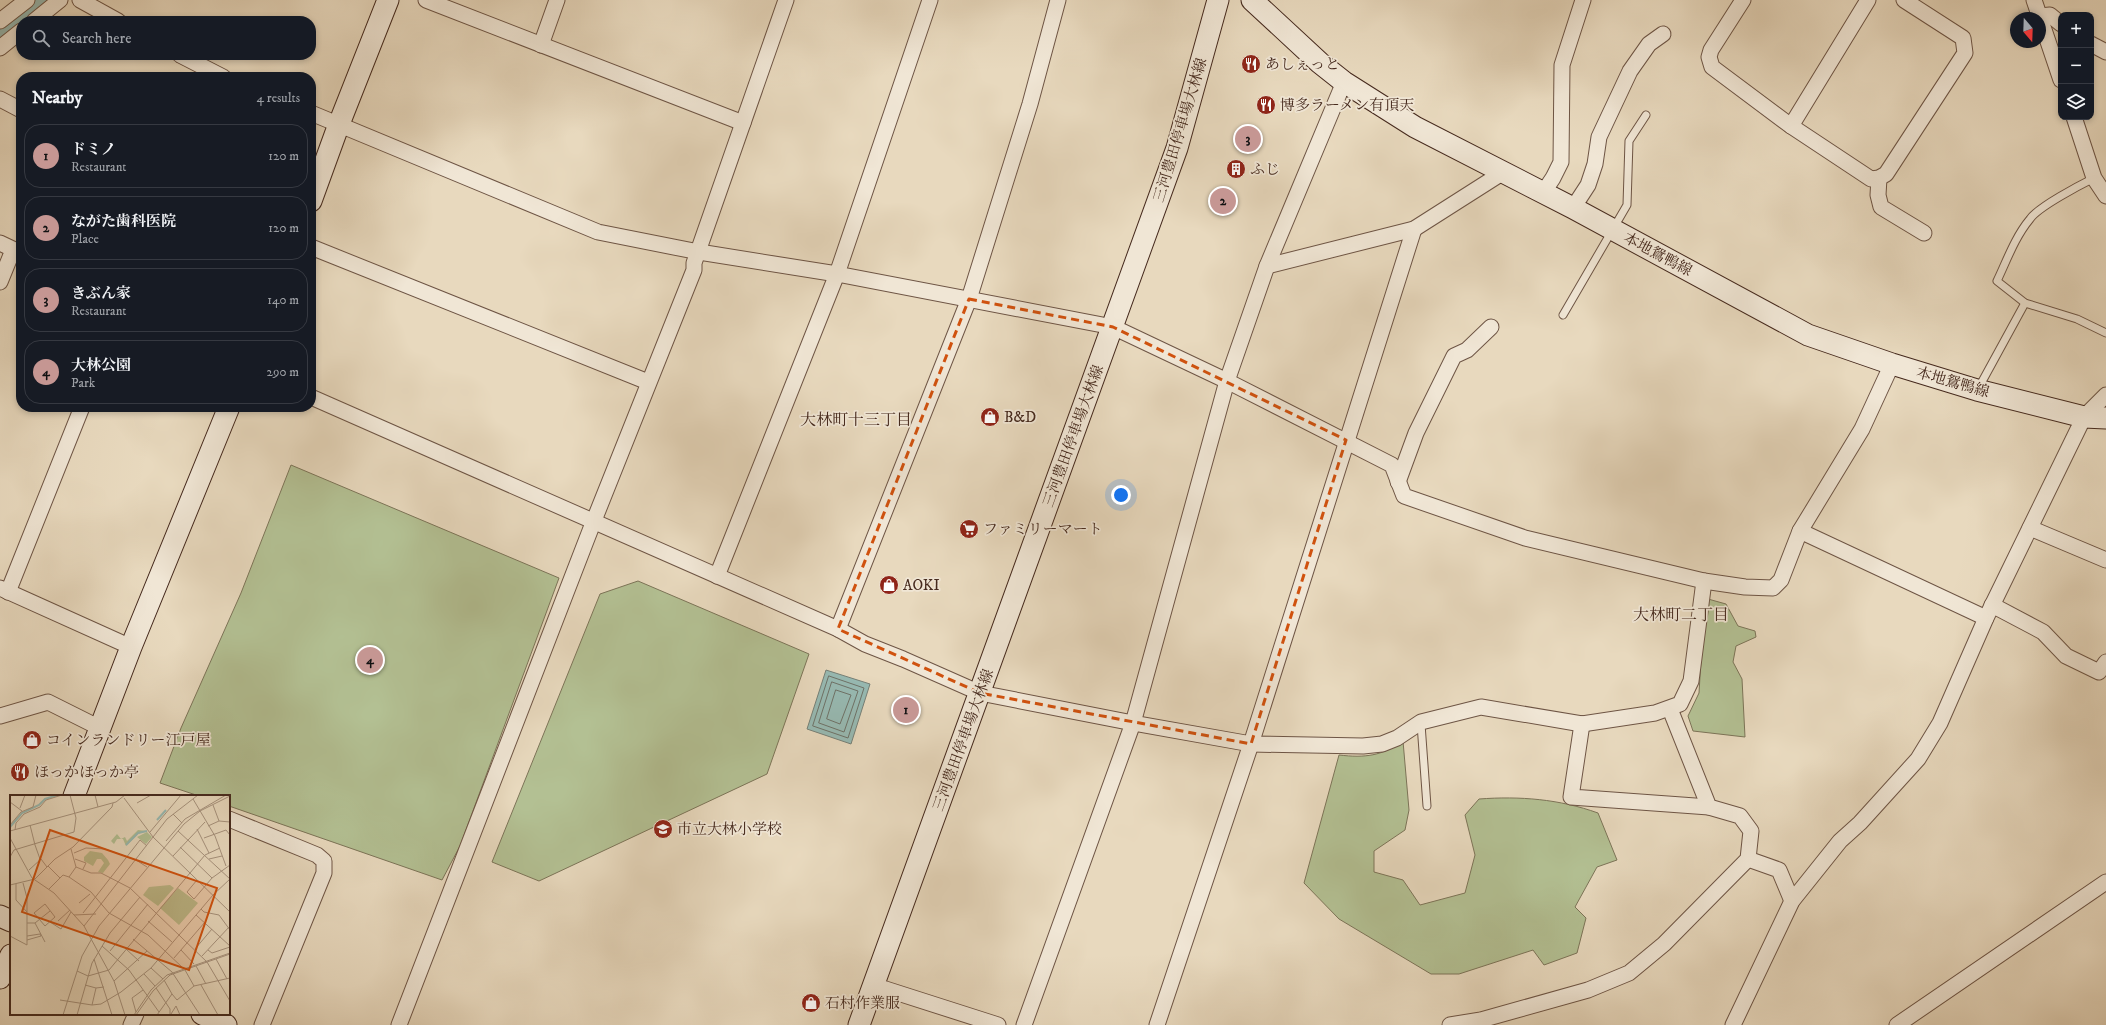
<!DOCTYPE html>
<meta charset="utf-8">
<style>
:root{--surface:#171b24;--page:#20242c;--text:#f1f3f6;--muted:#9ea1a6;--line:#363941;--accent:#c59692}
body{margin:0;font-family:"IM FELL DW Pica","Noto Serif JP",serif;background:var(--page);color:var(--text)}
.controls{position:absolute;right:12px;top:12px;display:grid;overflow:hidden;border-radius:8px;box-shadow:0 2px 6px #0003}
.controls button{width:36px;height:36px;display:grid;place-items:center;padding:0;border:0;border-bottom:1px solid var(--line);background:var(--surface);color:var(--text);font:20px sans-serif}
.compass{position:absolute;left:2010px;top:12px;width:36px;height:36px;border-radius:50%;background:var(--surface);box-shadow:0 2px 6px #0003;rotate:161deg}
.you{position:absolute;left:1121px;top:495px;width:14px;height:14px;margin:-10px;border:3px solid #fff;border-radius:50%;background:#1a73e8;box-shadow:0 0 0 6px #1a73e833}
.badge{display:grid;place-items:center;width:26px;height:26px;border-radius:50%;background:var(--accent);color:#111;font-size:13px;font-weight:700}
.pin{position:absolute;translate:-50% -50%;border:2px solid #fff;box-shadow:0 1px 4px #0006}
.list{margin:0;padding:0;list-style:none}
h2{display:flex;justify-content:space-between;align-items:center;height:52px;margin:0;padding:0 16px;font-size:17px}
h2 small{font-size:13px;font-weight:400;color:var(--muted)}
.list li{display:grid;grid-template-columns:26px 1fr auto;gap:12px;align-items:center;box-sizing:border-box;height:64px;margin:0 8px 8px;padding:0 8px;border:1px solid var(--line);border-radius:16px}
.list b{display:block;font-size:15px;white-space:nowrap}
.list p{margin:0;font-size:13px;white-space:nowrap;color:var(--muted)}
.list em{font-size:13px;font-style:normal;color:var(--muted)}
.icon{flex:none;width:22px;height:22px;fill:none;stroke:currentColor;stroke-width:2;stroke-linecap:round;stroke-linejoin:round}
.map{position:relative;flex:none;width:2106px;height:1025px;overflow:hidden}
.search{position:absolute;background:var(--surface);box-shadow:0 2px 6px #0003;left:16px;top:16px;width:300px;height:44px;display:flex;align-items:center;gap:10px;box-sizing:border-box;padding:0 14px;border-radius:16px;color:var(--muted);font-size:15px}
.panel{position:absolute;background:var(--surface);box-shadow:0 2px 6px #0003;left:16px;top:72px;width:300px;height:340px;border-radius:16px}
.map>svg:first-child{display:block}
.green{fill:#b3c093;stroke:#7c7458}
.water{fill:#97bab3;stroke:#768077}
.lines{fill:none;stroke-linecap:round;stroke-linejoin:round}
.shore{stroke:#6e7268;stroke-width:1}
.river{stroke:#97bab3;stroke-width:31}
.lane-casing{stroke:#6e5545;stroke-width:9}
.street-casing{stroke:#6e5545;stroke-width:17}
.secondary-casing{stroke:#45291d;stroke-width:23}
.lane{stroke:#f0e6d5;stroke-width:7}
.street{stroke:#f0e6d5;stroke-width:15}
.secondary{stroke:#f0e6d5;stroke-width:21}
.marked{fill:none;stroke:#d0520f;stroke-width:3;stroke-dasharray:8 5;stroke-linejoin:round}
.labels{text-anchor:middle;stroke-width:3.5;stroke-linejoin:round;paint-order:stroke}
.poi-label{font-size:15px;fill:#45291d;stroke:#f0e6d5;text-anchor:start}
.street-label{font-size:15px;fill:#45291d;stroke:#f0e6d5}
.neighbourhood-label{font-size:16px;fill:#45291d;stroke:#f0e6d5}
.inset-river{fill:none;stroke:#97bab3;stroke-width:2}
.inset-road{fill:none;stroke:#a7937e;stroke-width:1}
.view{fill:#d0520f;fill-opacity:0.15;stroke:#d0520f;stroke-width:2}
.inset-edge{fill:none;stroke:#45291d;stroke-width:2}
</style>
<div class="map">
<svg width="2106" height="1025" viewBox="0 0 2106 1025">
<rect width="100%" height="100%" fill="#e8d9be"/>
<filter id="stains"><feTurbulence type="fractalNoise" baseFrequency=".005" numOctaves="4"/><feColorMatrix values="0 0 0 0 .2 0 0 0 0 .09 0 0 0 0 .02 0 0 0 .5 -.17"/></filter>
<radialGradient id="worn" r=".72"><stop offset=".6" stop-color="#630" stop-opacity="0"/><stop offset="1" stop-color="#630" stop-opacity=".3"/></radialGradient>
<g class="green">
<polygon points="291,465 559,578 460,846 442,880 229,806 229,796 199,796 160,783 181,728 241,593"/>
<polygon points="638,581 809,654 767,774 539,881 492,862 600,594"/>
<polygon points="1708,599 1726,604 1738,626 1755,631 1756,637 1736,646 1733,662 1742,679 1745,737 1693,731 1688,716 1699,693 1702,643"/>
<path d="M 1403,741 L 1409,810 L 1405,830 L 1374,851 L 1374,872 L 1403,880 L 1420,905 L 1465,893 L 1475,855 L 1465,815 L 1479,799 C 1520,796 1559,799 1598,813 L 1617,860 L 1597,867 L 1575,907 L 1586,918 L 1577,953 L 1544,965 L 1533,950 L 1459,974 L 1431,974 L 1339,919 L 1304,883 L 1339,755 C 1365,758 1382,756 1403,741 Z"/>
</g>
<polygon class="water" points="826,670 870,684 851,744 807,729"/>
<g class="lines">
<g class="shore">
<polygon points="829,676 864,688 848,738 813,726"/>
<polygon points="832,682 858,691 844,732 819,723"/>
<polygon points="836,690 851,695 840,724 827,719"/>
</g>
<polyline class="river" points="0,34 44,0"/>
<defs>
<g id="lane">
<path d="M 2094,178 C 2080,185 2038,207 2030,219 C 2015,237 2007,260 1997,281 L 2025,303 L 2077,319 L 2106,333"/>
<polyline points="1563,315 1627,205 1629,141 1646,115"/>
<polyline points="1978,389 2025,303"/>
<polyline points="1421,724 1427,806"/>
</g>
<g id="street">
<polyline points="80,0 118,21"/>
<polyline points="426,0 743,123"/>
<polyline points="1743,0 1711,50 1709,57 1712,67 1791,126 1871,179 1879,178 1886,174 1965,53 1963,38 1904,0"/>
<polyline points="2034,0 2061,80"/>
<polyline points="2040,16 2050,15 2061,24"/>
<polyline points="0,21 27,0"/>
<polyline points="34,21 60,0"/>
<polyline points="2091,44 2106,52"/>
<polyline points="541,45 557,0"/>
<polyline points="0,48 21,31"/>
<polyline points="180,55 223,77"/>
<polyline points="0,99 21,110"/>
<polyline points="311,113 598,232 699,252 837,274 1113,327 1227,381 1392,465 1404,496 1525,538 1704,581 1745,587 1773,588 1781,580 1800,531 1862,429 1892,364"/>
<polyline points="2074,117 2094,178 2106,196"/>
<polyline points="1791,126 1868,0"/>
<polyline points="1879,178 1878,195 1881,207 1924,233"/>
<polyline points="1543,193 1553,178 1561,162 1562,65 1583,0"/>
<polyline points="1573,208 1588,185 1595,164 1599,137 1630,71 1649,44 1663,34"/>
<polyline points="0,243 21,253"/>
<polyline points="311,247 648,382"/>
<polyline points="1267,266 1414,229 1502,173"/>
<polyline points="0,282 13,250"/>
<polyline points="311,397 838,629 865,644 903,659 980,693 1133,723 1251,744 1363,746 1382,744 1397,738 1421,722 1481,707 1582,724 1655,713 1680,704 1691,681 1704,581"/>
<polyline points="1398,482 1416,433 1454,356 1467,350 1491,327"/>
<polyline points="2030,528 2106,560"/>
<polyline points="1800,531 1986,618"/>
<polyline points="717,576 837,274 930,0"/>
<polyline points="0,588 131,647"/>
<polyline points="8,592 82,407"/>
<polyline points="1992,605 2043,632 2066,656 2099,672 2106,662"/>
<polyline points="838,629 969,299 1030,104 1058,0"/>
<polyline points="0,716 48,702 100,728"/>
<polyline points="1582,724 1571,797 1709,807"/>
<polyline points="229,819 317,855 324,861 324,873 262,1025"/>
<polyline points="1748,859 1779,870 1792,901"/>
<polyline points="873,985 998,1025"/>
<polyline points="131,1025 136,1014"/>
<polyline points="399,1025 593,523 694,270 694,263 786,0"/>
<polyline points="1024,1025 1133,723 1227,381 1267,266 1344,82"/>
<polyline points="1157,1025 1251,744 1414,229"/>
<polyline points="1450,1025 1481,1020 1588,990 1629,973 1664,944 1748,859 1751,831 1740,816 1709,807 1670,709"/>
<polyline points="1733,1025 1792,901 1840,841 1860,823 1918,759 1940,723 1986,618 2084,417 2106,395"/>
<polyline points="1897,1025 2106,882"/>
</g>
<g id="secondary">
<polyline points="1252,0 1320,63 1344,82 1415,127 1573,208 1808,335 1892,364 1977,390 2084,417 2106,418"/>
<polyline points="311,201 339,124 388,0"/>
<polyline points="74,796 131,647 229,407"/>
<polyline points="0,916 11,921"/>
<polyline points="0,978 11,955"/>
<polyline points="202,1014 226,1025"/>
<polyline points="859,1025 1177,148 1218,0"/>
</g>
</defs>
<use href="#lane" class="lane-casing"/>
<use href="#street" class="street-casing"/>
<use href="#secondary" class="secondary-casing"/>
<use href="#lane" class="lane"/>
<use href="#street" class="street"/>
<use href="#secondary" class="secondary"/>
</g>
<path class="marked" d="M 969,299 L 1113,327 L 1346,440 L 1251,744 L 980,693 L 838,629 Z"/>
<defs>
<symbol id="restaurant-disc" viewBox="-11 -11 22 22"><circle r="9.5" fill="#8f2418" stroke="#f0e6d5"/><path d="M-5-6h1v4h1v-4h1v4h1v-4h1v5L-1.5 .5V6h-2V.5L-5-1ZM5-6V6H3V1.5H1.5Q1.5-4 5-6Z" fill="#fff"/></symbol>
<symbol id="building-disc" viewBox="-11 -11 22 22"><circle r="9.5" fill="#8f2418" stroke="#f0e6d5"/><path d="M-4-6H4V6H1V3H-1V6H-4ZM-2.5-4.3h1.7v1.8h-1.7ZM.8-4.3h1.7v1.8H.8ZM-2.5-1h1.7V.8h-1.7ZM.8-1h1.7V.8H.8Z" fill="#fff"/></symbol>
<symbol id="shop-disc" viewBox="-11 -11 22 22"><circle r="9.5" fill="#8f2418" stroke="#f0e6d5"/><path d="M-5-2.5h2.3a2.7 3.5 0 0 1 5.4 0H5L5.5 6h-11ZM-1.5-2.5h3a1.5 2.3 0 0 0-3 0Z" fill="#fff"/></symbol>
<symbol id="supermarket-disc" viewBox="-11 -11 22 22"><circle r="9.5" fill="#8f2418" stroke="#f0e6d5"/><path d="M-6-5.5h2.5l.6 2H6L4.5 2H-2.5L-4.4-4H-6ZM-1.5 3.2a1.3 1.3 0 1 0 .1 0ZM3 3.2a1.3 1.3 0 1 0 .1 0Z" fill="#fff"/></symbol>
<symbol id="school-disc" viewBox="-11 -11 22 22"><circle r="9.5" fill="#8f2418" stroke="#f0e6d5"/><path d="M0-5L7-2L0 1L-7-2ZM-4 1L0 2.5L4 1V4Q0 6-4 4Z" fill="#fff"/></symbol>
</defs>
<g fill-rule="evenodd">
<use href="#restaurant-disc" x="1240" y="53" width="22" height="22"/>
<use href="#restaurant-disc" x="1255" y="94" width="22" height="22"/>
<use href="#building-disc" x="1225" y="158" width="22" height="22"/>
<use href="#shop-disc" x="979" y="406" width="22" height="22"/>
<use href="#supermarket-disc" x="958" y="518" width="22" height="22"/>
<use href="#shop-disc" x="878" y="574" width="22" height="22"/>
<use href="#shop-disc" x="21" y="729" width="22" height="22"/>
<use href="#restaurant-disc" x="9" y="761" width="22" height="22"/>
<use href="#school-disc" x="652" y="818" width="22" height="22"/>
<use href="#shop-disc" x="800" y="992" width="22" height="22"/>
</g>
<g class="labels">
<g class="poi-label">
<text x="1265" y="69">あしぇっと</text>
<text x="1280" y="110">博多ラーメン有頂天</text>
<text x="1250" y="174">ふじ</text>
<text x="1004" y="422">B&amp;D</text>
<text x="983" y="534">ファミリーマート</text>
<text x="903" y="590">AOKI</text>
<text x="46" y="745">コインランドリー江戸屋</text>
<text x="34" y="777">ほっかほっか亭</text>
<text x="677" y="834">市立大林小学校</text>
<text x="825" y="1008">石村作業服</text>
</g>
<g class="street-label">
<text transform="translate(1180 130) rotate(-73)" y="5">三河豊田停車場大林線</text>
<text transform="translate(1658 254) rotate(28)" y="5">本地鴛鴨線</text>
<text transform="translate(1953 382) rotate(16)" y="5">本地鴛鴨線</text>
<text transform="translate(1073 436) rotate(-70)" y="5">三河豊田停車場大林線</text>
<text transform="translate(963 740) rotate(-70)" y="5">三河豊田停車場大林線</text>
</g>
<g class="neighbourhood-label">
<text x="856" y="425">大林町十三丁目</text>
<text x="1681" y="620">大林町二丁目</text>
</g>
</g>
<g transform="translate(10 795)">
<rect width="220" height="220" fill="#e8d9be"/>
<path d="M 128,35 L 137,36 L 128,39 L 116,51 L 113,44 L 107,44 L 104,49 L 101,46 L 107,39 L 111,44 L 115,42 L 117,46 ZM 137,37 L 142,42 L 136,49 L 127,42 ZM 80,56 L 92,58 L 98,65 L 100,69 L 93,78 L 88,77 L 94,68 L 91,64 L 87,64 L 83,71 L 74,66 L 74,62 ZM 160,90 L 164,93 L 148,111 L 133,100 L 139,92 ZM 168,93 L 188,108 L 169,130 L 150,113 Z" fill="#b3c093"/>
<path class="inset-river" d="M 147,25 L 156,15M 0,32 L 12,18 L 29,10 L 35,4 L 48,0M 116,50 L 128,38 L 137,36"/>
<path class="inset-road" d="M 85,0 L 88,12M 114,3 L 143,42 L 220,117M 183,4 L 205,41 L 216,71M 0,7 L 12,16M 127,8 L 141,0M 203,10 L 209,26M 10,13 L 15,0M 163,19 L 172,28M 0,30 L 11,17 L 23,12 L 26,0M 20,30 L 25,50M 198,31 L 209,26 L 220,27M 187,34 L 199,58M 5,35 L 6,28 L 14,19 L 30,12 L 36,5 L 52,0M 0,36 L 106,7 L 115,0M 168,36 L 220,84M 140,37 L 171,0M 0,43 L 22,83 L 44,98 L 74,131 L 104,186 L 115,220M 194,43 L 216,35 L 220,40M 156,46 L 175,24 L 216,0M 25,50 L 30,64M 170,52 L 202,83M 64,58 L 76,53 L 95,54 L 126,65 L 137,72M 163,61 L 195,27M 0,62 L 4,55 L 64,37 L 66,23 L 60,0M 65,64 L 76,68 L 73,74M 199,64 L 212,61M 38,71 L 50,83M 66,72 L 81,78 L 91,78 L 120,93 L 197,167 L 220,206M 19,75 L 31,64 L 37,72M 59,82 L 66,72 L 61,54M 187,85 L 177,97 L 184,104 L 202,83 L 220,70M 6,89 L 6,105 L 17,117M 0,90 L 25,84 L 45,64 L 63,52 L 102,12 L 103,8M 39,94 L 53,80 L 59,82 L 81,97 L 99,118 L 138,140 L 173,173M 69,108 L 80,99M 35,109 L 45,122 L 35,131 L 24,118 ZM 191,114 L 194,117 L 209,120 L 220,135M 73,118 L 130,45 L 137,51M 64,120 L 86,119M 186,120 L 220,151M 48,126 L 60,115M 138,126 L 162,147M 40,127 L 51,134 L 61,117M 17,128 L 25,128 L 40,116M 25,128 L 35,147M 74,131 L 157,24 L 188,0M 0,141 L 17,150 L 17,103 L 13,88M 123,144 L 162,177 L 190,220M 17,145 L 31,141 L 30,139 L 17,141M 92,151 L 119,175 L 149,217M 116,154 L 129,166M 185,154 L 202,134M 171,155 L 184,169M 198,155 L 202,158 L 220,152M 100,156 L 138,109M 192,161 L 220,131M 164,163 L 195,127M 84,164 L 102,220M 206,164 L 217,184M 186,171 L 196,189M 141,173 L 153,184M 175,175 L 184,191M 67,176 L 78,181 L 99,175 L 195,60 L 210,53M 134,179 L 145,191M 154,185 L 162,199M 104,186 L 137,156M 75,190 L 86,193 L 94,192M 191,190 L 208,220M 146,193 L 160,214 L 160,220M 50,205 L 82,210 L 91,209 L 111,197 L 141,173 L 203,100 L 220,84M 82,210 L 86,193M 126,217 L 122,203 L 133,195M 161,219 L 166,211 L 170,220M 53,220 L 72,161 L 89,131 L 174,29 L 190,16 L 220,1M 67,220 L 82,168 L 100,138 L 130,102M 124,220 L 141,195 L 157,180 L 220,158M 126,220 L 143,196 L 160,180 L 220,159M 147,220 L 162,199 L 167,205 L 184,191 L 220,183"/>
<path class="view" d="M 40,35 L 207,93 L 179,175 L 12,117 Z"/>
<rect width="220" height="220" class="inset-edge"/>
</g>
<rect width="100%" height="100%" filter="url(#stains)"/>
<rect width="100%" height="100%" fill="url(#worn)"/>
</svg>
<div class="controls">
<button>+</button>
<button>−</button>
<button><svg class="icon" aria-label="layers" viewBox="0 0 24 24"><path d="M12 4l9 5-9 5-9-5zM3 14l9 5 9-5"/></svg></button>
</div>
<svg class="compass" viewBox="-18 -18 36 36"><path d="M0-13l5 13h-10z" fill="#e53935"/><path d="M0 13l5-13h-10z" fill="#9ea1a6"/></svg>
<div class="you"></div>
<div class="pin badge" style="left:906px;top:710px">1</div>
<div class="pin badge" style="left:1223px;top:201px">2</div>
<div class="pin badge" style="left:1248px;top:139px">3</div>
<div class="pin badge" style="left:370px;top:660px">4</div>
<div class="search"><svg class="icon" aria-label="search" viewBox="0 0 24 24"><circle cx="10" cy="10" r="6"/><path d="M15 15l6 6"/></svg>Search here</div>
<section class="panel">
<h2>Nearby<small>4 results</small></h2>
<ul class="list">
<li><span class="badge">1</span><div><b>ドミノ</b><p>Restaurant</p></div><em>120 m</em></li>
<li><span class="badge">2</span><div><b>ながた歯科医院</b><p>Place</p></div><em>120 m</em></li>
<li><span class="badge">3</span><div><b>きぶん家</b><p>Restaurant</p></div><em>140 m</em></li>
<li><span class="badge">4</span><div><b>大林公園</b><p>Park</p></div><em>290 m</em></li>
</ul>
</section>
</div>
